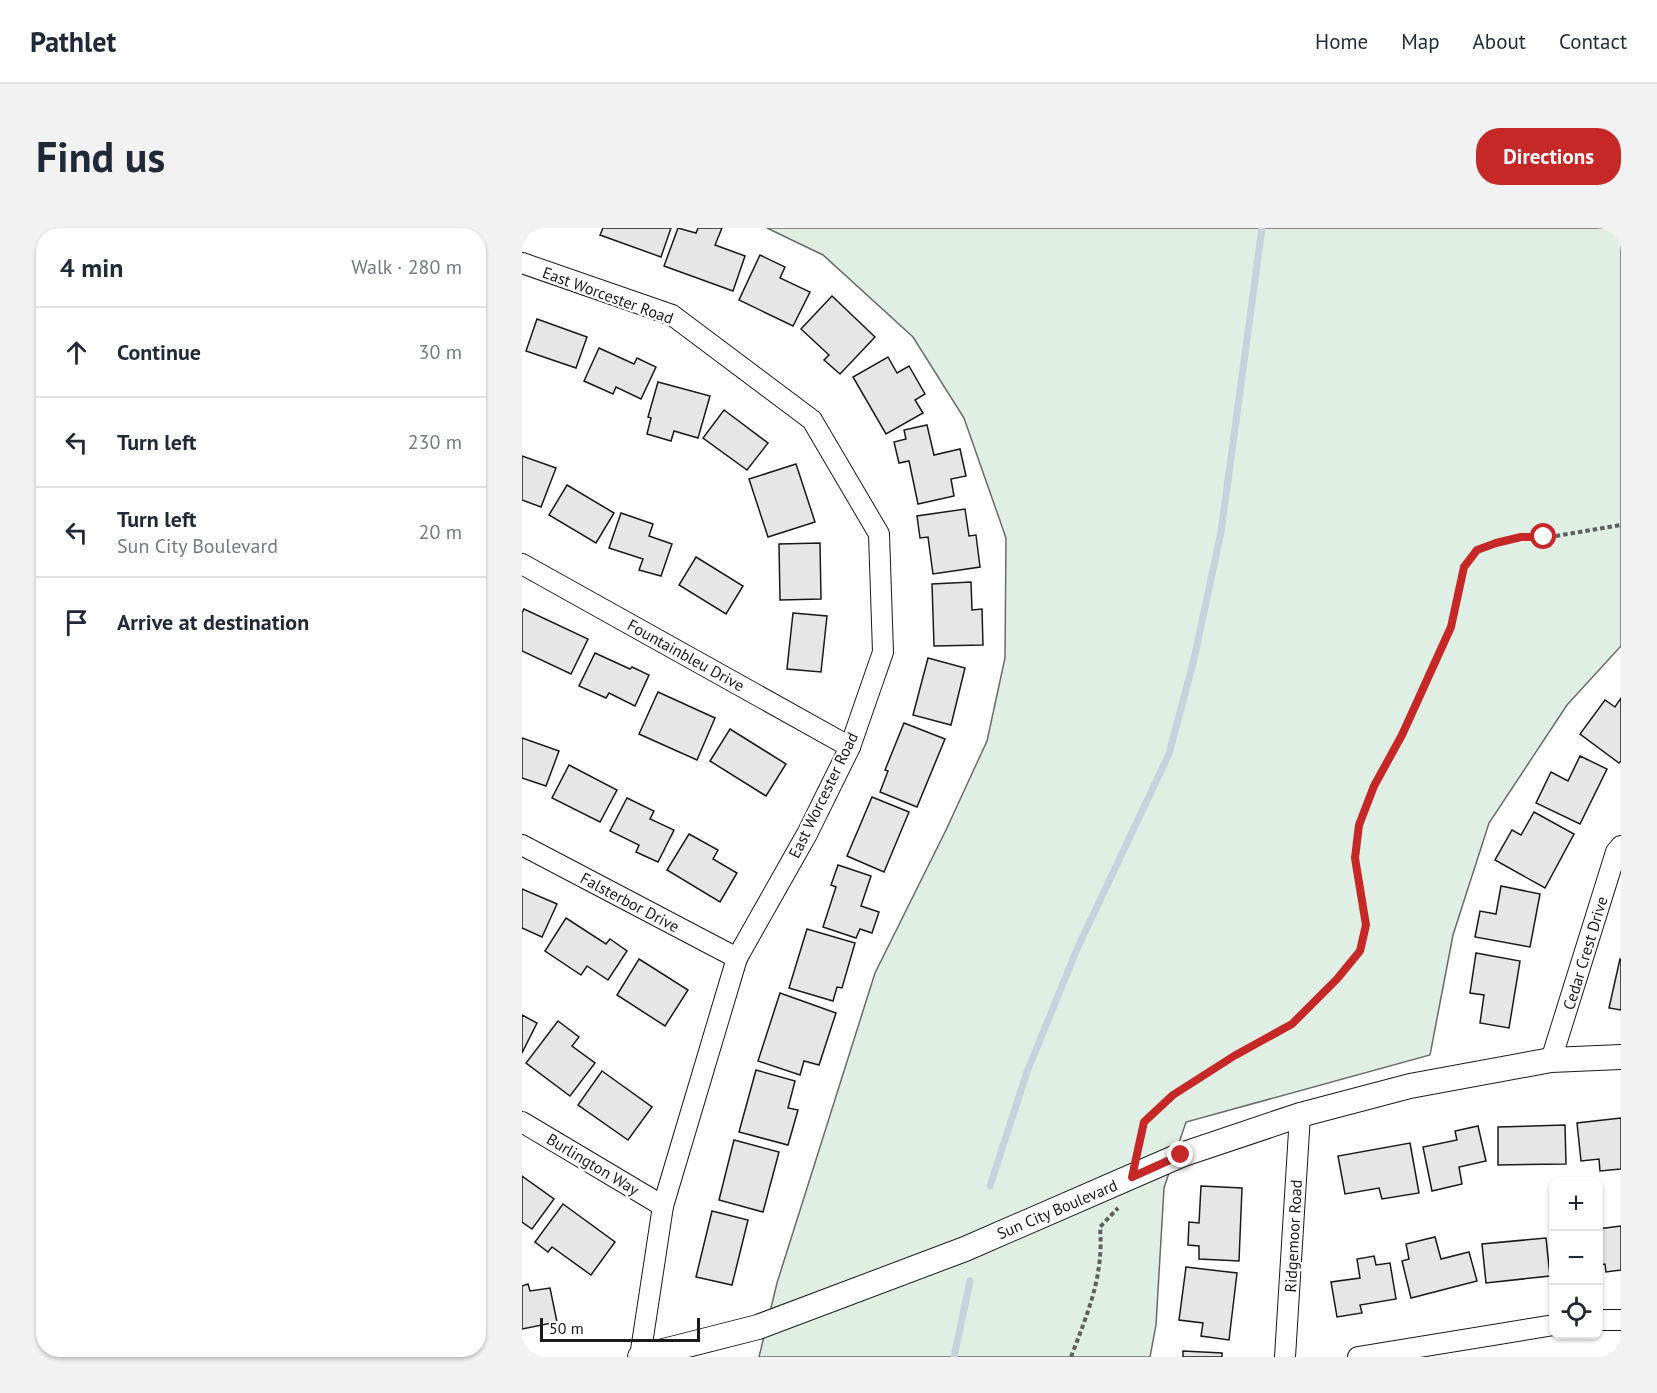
<!DOCTYPE html>
<meta charset="utf-8">
<style>
:root{--surface:#fff;--page:#f2f2f3;--text:#1f2937;--muted:#747a83;--line:#e0e1e3;--accent:#c62828}
body{margin:0;font-family:"PT Sans",sans-serif;background:var(--page);color:var(--text)}
.controls{position:absolute;right:18px;bottom:18px;display:grid;overflow:hidden;border-radius:12px;box-shadow:0 2px 4px #0004}
.controls button{width:54px;height:54px;display:grid;place-items:center;padding:0;border:0;border-bottom:2px solid var(--line);background:var(--surface);color:var(--text);font:30px sans-serif}
.scale{position:absolute;left:18px;bottom:15px;width:160px;box-sizing:border-box;padding-left:6px;border:3px solid #1a1a1a;border-top:0;font-size:16px;line-height:21px;white-space:nowrap;color:#1a1a1a;-webkit-text-stroke:4px #fff;paint-order:stroke}
.stop{position:absolute;width:18px;height:18px;margin:-14px;border:4px solid #c62828;border-radius:50%;background:#fff}
.stop.end{background:#c62828;border-color:#fff;box-shadow:0 2px 6px #0008}
.list{margin:0;padding:0;list-style:none}
h2{display:flex;justify-content:space-between;align-items:center;height:78px;margin:0;padding:0 24px;font-size:26px}
h2 small{font-size:20px;font-weight:400;color:var(--muted)}
.list li{display:grid;grid-template-columns:39px 1fr auto;gap:18px;align-items:center;box-sizing:border-box;height:90px;padding:0 24px;border-top:2px solid var(--line)}
.list b{display:block;font-size:22px;white-space:nowrap}
.list p{margin:0;font-size:20px;white-space:nowrap;color:var(--muted)}
.list em{font-size:20px;font-style:normal;color:var(--muted)}
.icon{flex:none;width:33px;height:33px;fill:none;stroke:currentColor;stroke-width:2;stroke-linecap:round;stroke-linejoin:round}
.map{position:relative;flex:none;width:1099px;height:1129px;overflow:hidden;border-radius:24px}
header{display:flex;align-items:center;gap:36px;box-sizing:border-box;height:84px;padding:0 30px;background:var(--surface);border-bottom:2px solid var(--line)}
header strong{font-size:28px}
nav{display:flex;gap:33px;margin-inline-start:auto;font-size:21px}
.intro{display:flex;align-items:center;justify-content:space-between;box-sizing:border-box;height:144px;padding:0 36px}
h1{margin:0;font-size:42px}
.button{padding:15px 27px;border-radius:24px;background:var(--accent);color:#fff;font-size:21px;font-weight:700}
main{display:flex;gap:36px;padding:0 36px}
aside{flex:1;background:var(--surface);border-radius:24px;box-shadow:0 2px 4px #0004}
.map>svg:first-child{display:block}
.green{fill:#e0efe3;stroke:#6a6a6a;stroke-width:1.5}
.lines{fill:none;stroke-linecap:round;stroke-linejoin:round}
.stream{stroke:#c6d2dc;stroke-width:7}
.building{fill:#e6e6e6;stroke:#1a1a1a;stroke-width:1.5}
.minor-casing{stroke:#1a1a1a;stroke-width:22}
.tertiary-casing{stroke:#1a1a1a;stroke-width:26}
.path{stroke:#5f5f5f;stroke-width:4;stroke-dasharray:4.5 3;stroke-linecap:butt}
.minor{stroke:#fff;stroke-width:20}
.tertiary{stroke:#fff;stroke-width:24}
.route{stroke:#c62828;stroke-width:8}
.labels{text-anchor:middle;stroke-width:4.5;stroke-linejoin:round;paint-order:stroke}
.street-label{font-size:16px;fill:#1a1a1a;stroke:#fff}
</style>
<header>
<strong>Pathlet</strong>
<nav><a>Home</a><a>Map</a><a>About</a><a>Contact</a></nav>
</header>
<div class="intro"><h1>Find us</h1><a class="button">Directions</a></div>
<main>
<aside>
<h2>4 min<small>Walk · 280 m</small></h2>
<ul class="list">
<li><svg class="icon" aria-label="ahead" viewBox="0 0 24 24"><path d="M12 20V5M6 11l6-6 6 6"/></svg><div><b>Continue</b></div><em>30 m</em></li>
<li><svg class="icon" aria-label="left" viewBox="0 0 24 24"><path d="M17 20v-9H6M10 6l-5 5 5 5"/></svg><div><b>Turn left</b></div><em>230 m</em></li>
<li><svg class="icon" aria-label="left" viewBox="0 0 24 24"><path d="M17 20v-9H6M10 6l-5 5 5 5"/></svg><div><b>Turn left</b><p>Sun City Boulevard</p></div><em>20 m</em></li>
<li><svg class="icon" aria-label="arrive" viewBox="0 0 24 24"><path d="M6 21V4h12l-3 4 3 4H6"/></svg><div><b>Arrive at destination</b></div></li>
</ul>
</aside>
<div class="map">
<svg width="1099" height="1129" viewBox="0 0 1099 1129">
<rect width="100%" height="100%" fill="#fff"/>
<polygon class="green" points="245,0 1099,0 1099,418 1045,477 967,595 931,707 908,827 664,894 642,960 634,1097 628,1129 237,1129 255,1055 353,745 424,602 465,513 483,430 484,310 442,190 391,109 301,27"/>
<g class="lines">
<g class="stream">
<polyline points="468,958 505,844 555,721 647,526 672,431 699,304 740,0"/>
<polyline points="432,1129 448,1053"/>
</g>
</g>
<g class="building">
<polygon points="81,0 149,0 139,29 78,7"/>
<polygon points="156,0 174,5 176,0 200,0 193,17 223,28 211,63 142,38"/>
<polygon points="238,27 263,39 258,50 288,64 271,98 217,72"/>
<polygon points="310,68 353,109 318,146 302,132 307,127 279,101"/>
<polygon points="15,91 65,109 54,140 4,123"/>
<polygon points="77,120 112,136 115,130 134,139 119,171 94,159 91,166 62,153"/>
<polygon points="366,129 375,145 387,138 403,166 393,172 401,185 364,206 331,149"/>
<polygon points="136,154 188,168 176,210 152,203 149,213 125,206 129,190 126,189"/>
<polygon points="202,182 246,215 225,242 181,210"/>
<polygon points="405,197 412,227 438,221 444,248 429,251 432,268 396,276 387,233 377,235 372,214 384,211 382,202"/>
<polygon points="0,228 34,240 19,279 0,272"/>
<polygon points="274,236 293,294 246,309 227,251"/>
<polygon points="45,257 92,285 74,315 27,287"/>
<polygon points="443,281 447,308 454,307 458,339 411,346 406,309 398,310 395,288"/>
<polygon points="99,285 131,296 127,308 150,316 139,348 117,342 121,331 87,320"/>
<polygon points="298,315 299,371 258,372 257,316"/>
<polygon points="174,329 221,358 204,386 157,357"/>
<polygon points="449,354 450,382 460,381 461,417 412,418 410,356"/>
<polygon points="2,381 66,411 49,446 0,423 0,385"/>
<polygon points="271,385 305,388 299,444 265,441"/>
<polygon points="73,425 108,441 110,439 127,447 113,478 87,465 84,470 57,458"/>
<polygon points="406,430 443,440 429,497 391,487"/>
<polygon points="136,464 193,490 175,532 117,506"/>
<polygon points="1099,470 1099,533 1097,535 1058,506 1083,472 1093,479"/>
<polygon points="382,495 423,511 395,579 358,564 366,543 363,542"/>
<polygon points="208,501 264,536 244,568 188,533"/>
<polygon points="0,510 37,523 24,558 0,550"/>
<polygon points="1058,528 1085,541 1058,596 1014,575 1029,544 1046,553"/>
<polygon points="47,537 95,562 78,594 30,570"/>
<polygon points="350,569 387,584 362,644 325,628"/>
<polygon points="105,570 132,583 128,591 152,602 136,634 114,624 117,617 88,603"/>
<polygon points="1012,584 1052,606 1023,660 973,632 990,602 999,607"/>
<polygon points="167,606 196,622 191,631 215,645 198,674 145,642"/>
<polygon points="316,637 349,648 339,678 357,684 350,705 338,701 334,710 301,699 314,659 309,657"/>
<polygon points="979,658 1018,666 1008,719 953,709 958,683 974,686"/>
<polygon points="0,661 35,676 20,709 0,700"/>
<polygon points="44,690 84,716 88,711 105,723 86,752 65,738 59,747 23,723"/>
<polygon points="285,701 333,715 320,760 315,759 311,773 267,760"/>
<polygon points="954,725 998,733 987,800 958,795 962,767 948,765"/>
<polygon points="117,731 166,762 143,798 95,767"/>
<polygon points="1098,731 1099,732 1099,782 1087,780"/>
<polygon points="258,765 314,785 297,837 282,833 278,847 236,833"/>
<polygon points="0,787 15,795 0,825"/>
<polygon points="36,793 57,809 50,818 73,835 48,868 4,835"/>
<polygon points="234,842 273,853 266,880 276,882 266,917 217,904"/>
<polygon points="80,843 130,879 106,912 56,877"/>
<polygon points="1099,890 1099,941 1078,943 1077,931 1059,933 1055,895"/>
<polygon points="1043,897 1044,936 976,937 976,899"/>
<polygon points="956,898 964,933 937,939 940,956 910,963 901,919 935,912 933,903"/>
<polygon points="212,912 257,924 241,984 197,972"/>
<polygon points="888,915 897,965 860,971 857,960 823,966 816,928"/>
<polygon points="0,948 32,971 10,1001 0,994"/>
<polygon points="679,958 720,960 717,1033 677,1031 677,1018 666,1017 667,994 677,995"/>
<polygon points="41,976 93,1014 69,1047 30,1019 26,1024 13,1014"/>
<polygon points="190,983 226,992 210,1057 174,1049"/>
<polygon points="1099,998 1099,1042 1084,1044 1083,1036 1076,1037 1076,1001"/>
<polygon points="913,1009 919,1031 947,1024 955,1053 889,1070 880,1033 887,1031 884,1016"/>
<polygon points="1024,1010 1028,1048 964,1055 960,1016"/>
<polygon points="852,1028 854,1037 868,1035 874,1071 838,1077 840,1085 815,1089 809,1054 838,1050 835,1031"/>
<polygon points="664,1039 715,1045 707,1112 679,1108 681,1095 657,1092"/>
<polygon points="6,1056 8,1063 28,1060 35,1094 0,1101 0,1058"/>
<polygon points="661,1123 700,1125 700,1129 661,1129"/>
</g>
<g class="lines">
<defs>
<g id="minor">
<polyline points="0,35 150,87 290,192 357,306 361,424 328,519 285,606 215,730 141,978 118,1129"/>
<polyline points="0,336 328,519"/>
<polyline points="0,617 215,730"/>
<polyline points="1029,832 1094,624 1099,618"/>
<polyline points="0,894 141,978"/>
<polyline points="1076,1092 1099,1092"/>
<polyline points="763,1129 778,887"/>
<polyline points="836,1129 1032,1097"/>
</g>
<polyline id="tertiary" points="118,1129 236,1099 443,1021 659,927 778,887 888,858 1029,832 1099,829"/>
</defs>
<use href="#minor" class="minor-casing"/>
<use href="#tertiary" class="tertiary-casing"/>
<g class="path">
<polyline points="616,923 622,894 652,867 712,828 770,796 815,751 838,723 844,697 833,630 837,597 852,558 880,507 929,399 942,339 955,322 974,315 998,310 1022,310 1099,297"/>
<path d="M 549,1129 C 566,1084 582,1048 578,999 L 596,980"/>
</g>
<use href="#minor" class="minor"/>
<use href="#tertiary" class="tertiary"/>
</g>
<g class="lines">
<polyline class="route" points="659,927 610,949 622,894 651,867 712,828 770,796 815,751 838,723 844,697 833,630 837,597 852,558 880,507 929,399 942,339 955,322 974,315 999,309 1022,309"/>
</g>
<g class="labels">
<g class="street-label">
<text transform="translate(86 67) rotate(20)" y="6">East Worcester Road</text>
<text transform="translate(164 427) rotate(29)" y="6">Fountainbleu Drive</text>
<text transform="translate(301 567) rotate(-64)" y="6">East Worcester Road</text>
<text transform="translate(108 674) rotate(28)" y="6">Falsterbor Drive</text>
<text transform="translate(1063 725) rotate(-73)" y="6">Cedar Crest Drive</text>
<text transform="translate(71 936) rotate(31)" y="6">Burlington Way</text>
<text transform="translate(535 981) rotate(-23)" y="6">Sun City Boulevard</text>
<text transform="translate(771 1008) rotate(-87)" y="6">Ridgemoor Road</text>
</g>
</g>
</svg>
<div class="controls">
<button>+</button>
<button>−</button>
<button><svg class="icon" aria-label="locate" viewBox="0 0 24 24"><circle cx="12" cy="12" r="6"/><path d="M12 2v4M12 18v4M2 12h4M18 12h4"/></svg></button>
</div>
<div class="scale">50 m</div>
<div class="stop" style="left:1022px;top:309px"></div>
<div class="stop end" style="left:659px;top:927px"></div>
</div>
</main>
